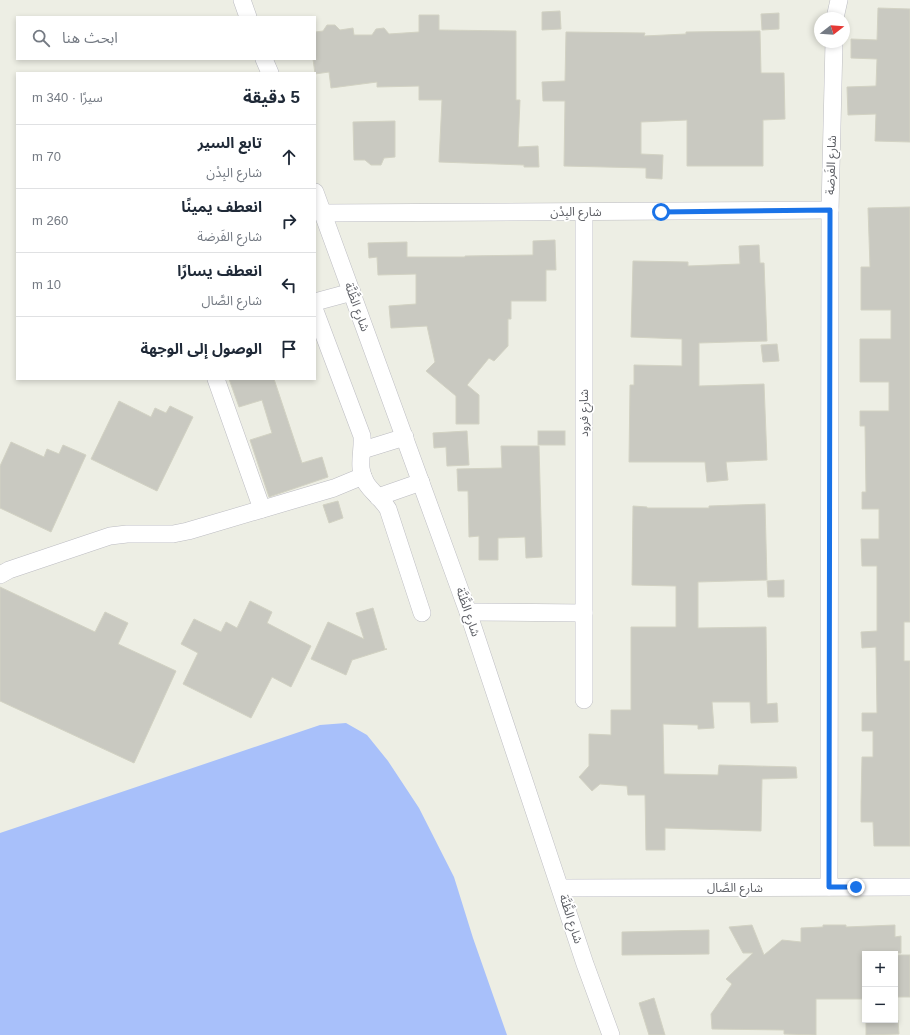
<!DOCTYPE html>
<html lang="ar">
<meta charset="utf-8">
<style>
:root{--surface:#fff;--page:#f6f6f7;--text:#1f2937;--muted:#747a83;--line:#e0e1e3}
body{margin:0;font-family:Helvetica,"Noto Sans Arabic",sans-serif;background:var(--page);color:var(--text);direction:rtl}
.controls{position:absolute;right:12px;bottom:12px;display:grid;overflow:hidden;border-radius:0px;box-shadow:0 2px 6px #0003}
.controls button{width:36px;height:36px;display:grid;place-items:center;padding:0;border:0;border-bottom:1px solid var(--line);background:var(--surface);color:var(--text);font:20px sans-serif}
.compass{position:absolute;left:814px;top:12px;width:36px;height:36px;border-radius:50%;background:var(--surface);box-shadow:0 2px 6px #0003;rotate:73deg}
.stop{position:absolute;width:12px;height:12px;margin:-9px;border:3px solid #1a73e8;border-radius:50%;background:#fff}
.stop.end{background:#1a73e8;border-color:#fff;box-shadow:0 1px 4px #0008}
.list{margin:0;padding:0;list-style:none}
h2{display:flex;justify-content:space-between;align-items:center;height:52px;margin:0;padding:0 16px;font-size:17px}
h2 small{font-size:13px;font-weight:400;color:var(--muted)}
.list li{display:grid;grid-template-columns:26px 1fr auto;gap:12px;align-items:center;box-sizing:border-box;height:64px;padding:0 16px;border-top:1px solid var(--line)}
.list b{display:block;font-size:15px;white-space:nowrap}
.list p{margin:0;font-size:13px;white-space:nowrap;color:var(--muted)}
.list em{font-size:13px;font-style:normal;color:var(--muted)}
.icon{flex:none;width:22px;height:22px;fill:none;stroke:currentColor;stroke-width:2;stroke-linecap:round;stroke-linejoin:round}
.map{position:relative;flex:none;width:910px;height:1035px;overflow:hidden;direction:ltr}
.search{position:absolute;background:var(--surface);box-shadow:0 2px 6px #0003;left:16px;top:16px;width:300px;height:44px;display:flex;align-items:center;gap:10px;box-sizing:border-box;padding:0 14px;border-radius:0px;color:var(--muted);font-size:15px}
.panel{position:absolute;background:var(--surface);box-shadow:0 2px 6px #0003;left:16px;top:72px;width:300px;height:308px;border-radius:0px;direction:rtl}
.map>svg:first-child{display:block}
.water{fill:#a8c0fa}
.building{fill:#c9c9c1;stroke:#d2d2c3}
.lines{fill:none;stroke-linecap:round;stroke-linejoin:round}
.minor-casing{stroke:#bcbcc2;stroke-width:18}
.minor{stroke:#fff;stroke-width:17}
.route{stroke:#1a73e8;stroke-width:5}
.labels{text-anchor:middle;stroke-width:3.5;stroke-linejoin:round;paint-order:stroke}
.street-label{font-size:12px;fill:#5c5e64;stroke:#fff}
</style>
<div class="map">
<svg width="910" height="1035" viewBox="0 0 910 1035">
<rect width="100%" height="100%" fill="#edeee4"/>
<polygon class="water" points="346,723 367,735 388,761 419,808 454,877 473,938 507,1035 0,1035 0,833 320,725"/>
<g class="building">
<polygon points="878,8 910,9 910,142 875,141 876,114 848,115 847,87 876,86 877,59 851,58 851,39 877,40"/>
<polygon points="560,11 561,29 542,30 542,12"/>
<polygon points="779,13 779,29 762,30 761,14"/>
<polygon points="419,15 439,15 439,30 516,31 516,100 520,100 518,147 538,146 539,167 524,167 524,165 439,162 442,100 419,100 419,86 377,87 377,82 331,88 329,72 315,74 313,59 315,59 315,32 323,31 327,25 335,25 340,30 353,28 354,35 372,35 376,29 384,28 389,34 419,32"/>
<polygon points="760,31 761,73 784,73 785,119 763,120 763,166 687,166 687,120 641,122 641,154 663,155 662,179 646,178 646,168 564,166 565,101 543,101 542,82 565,81 566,32 645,33 644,36 686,34 686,32"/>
<polygon points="395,121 395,157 384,158 381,165 371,165 365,160 354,160 353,122"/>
<polygon points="910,207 910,622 904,622 904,661 910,661 910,846 874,846 873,822 861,822 861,802 862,757 873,757 873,731 862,731 862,713 877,713 876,647 862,648 861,632 877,631 877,566 862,566 861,539 879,539 879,509 862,509 862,492 866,492 865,426 860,426 860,411 889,411 889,382 860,382 860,339 891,339 891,310 861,310 861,267 870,267 868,208"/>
<polygon points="555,240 556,270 546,270 546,301 511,301 511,319 508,319 508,346 494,361 489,358 467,385 479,395 479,424 456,424 456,396 426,371 435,362 427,326 391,328 389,306 416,304 416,274 378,275 377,257 369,258 368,243 407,242 407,257 465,257 465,256 533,255 533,241"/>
<polygon points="759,245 760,263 764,263 767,341 699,343 699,386 764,384 767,460 726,462 728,480 707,482 705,462 629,462 630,385 634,385 634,365 682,366 682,339 631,337 633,261 688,262 688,266 740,264 739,246"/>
<polygon points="777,344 779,361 763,362 761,345"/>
<polygon points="229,379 274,379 302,463 322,457 328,477 269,497 250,440 272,433 262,400 239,407"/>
<polygon points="119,401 151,417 155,408 166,413 170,406 193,417 157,491 91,459"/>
<polygon points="467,431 469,465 447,466 446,447 434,448 433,433"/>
<rect x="538" y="431" width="27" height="14"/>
<polygon points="11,442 44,457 47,449 59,454 63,445 86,455 51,532 0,508 0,466"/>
<polygon points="501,446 539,446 542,557 526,558 525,537 498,538 498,560 479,560 479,536 469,537 468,491 458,491 457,469 502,468"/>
<polygon points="338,501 343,518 329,523 323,505"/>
<polygon points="765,504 767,580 698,582 698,628 766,627 767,704 777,703 778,722 751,723 750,702 712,702 714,728 698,729 698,725 663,724 664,774 718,775 719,765 796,767 797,778 762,779 761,831 665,828 665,850 646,850 645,795 628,795 627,786 600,784 592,791 579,777 589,766 589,734 611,735 611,710 631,710 631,627 676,627 676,586 632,585 633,506 647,507 647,508 709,508 709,506"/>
<polygon points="784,580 784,597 768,597 767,581"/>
<polygon points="0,587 95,632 105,612 128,623 118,644 176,671 134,763 0,701"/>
<polygon points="250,601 272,612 267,623 311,646 291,687 272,677 251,718 183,684 198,653 181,644 194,619 221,632 226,622 237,628"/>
<polygon points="373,608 385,649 387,649 352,660 346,675 311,659 328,622 364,639 356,613"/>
<polygon points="752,925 764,955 782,940 801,942 801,928 823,927 823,925 846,925 846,927 895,925 895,937 901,936 901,953 865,954 865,999 816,999 816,1035 784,1034 784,1030 712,1029 711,1014 732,984 726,979 753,953 743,953 729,927"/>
<polygon points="709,930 709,954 622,955 622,932"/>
<rect x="895" y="955" width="15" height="42"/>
<polygon points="654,998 665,1035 649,1035 639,1003"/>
<polygon points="866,1020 898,1020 899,1034 866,1035"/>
</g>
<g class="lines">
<defs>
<g id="minor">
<polyline points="242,0 248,17"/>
<polyline points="835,18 839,0"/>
<polyline points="264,59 270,73"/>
<polyline points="315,192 468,612 585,964 611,1035"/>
<polyline points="584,212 584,700"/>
<polyline points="323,213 830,210"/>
<polyline points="315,302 352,292"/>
<path d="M 315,311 L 362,436 C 363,447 360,457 361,468 C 363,488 379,494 388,509 L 422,613"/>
<polyline points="216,379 262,509"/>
<polyline points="363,450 405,437"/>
<polyline points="378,497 421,482"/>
<polyline points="0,575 9,570 110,536 127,534 173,534 188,531 334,488 363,476"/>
<polyline points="468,612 584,613"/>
<polyline points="829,887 830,210 834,42"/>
<polyline points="561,888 910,887"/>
</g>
</defs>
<use href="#minor" class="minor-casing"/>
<use href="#minor" class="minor"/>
</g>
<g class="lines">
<polyline class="route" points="661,212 830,210 829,887 856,887"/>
</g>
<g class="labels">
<g class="street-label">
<text transform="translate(831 165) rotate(-88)" y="4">شارع الفَرضة</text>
<text x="576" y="216">شارع البِدْن</text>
<text transform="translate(357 307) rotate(70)" y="4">شارع الظَّنَّة</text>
<text transform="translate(584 413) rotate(-90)" y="4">شارع فرود</text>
<text transform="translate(468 612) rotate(71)" y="4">شارع الظَّنَّة</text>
<text x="735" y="892">شارع الصَّال</text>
<text transform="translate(571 919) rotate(72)" y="4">شارع الظَّنَّة</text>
</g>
</g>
</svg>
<div class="controls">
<button>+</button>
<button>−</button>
</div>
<svg class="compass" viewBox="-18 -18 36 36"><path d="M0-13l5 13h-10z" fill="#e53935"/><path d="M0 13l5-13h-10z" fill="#747a83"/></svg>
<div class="stop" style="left:661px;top:212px"></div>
<div class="stop end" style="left:856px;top:887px"></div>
<div class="search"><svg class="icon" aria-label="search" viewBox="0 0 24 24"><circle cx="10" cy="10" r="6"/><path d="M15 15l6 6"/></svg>ابحث هنا</div>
<section class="panel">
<h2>5 دقيقة<small>سيرًا · 340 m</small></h2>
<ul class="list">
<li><svg class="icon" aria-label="ahead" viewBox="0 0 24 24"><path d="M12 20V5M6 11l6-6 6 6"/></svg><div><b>تابع السير</b><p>شارع البِدْن</p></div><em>70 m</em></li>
<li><svg class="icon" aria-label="right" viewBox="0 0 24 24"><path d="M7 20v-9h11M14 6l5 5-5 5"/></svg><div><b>انعطف يمينًا</b><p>شارع الفَرضة</p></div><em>260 m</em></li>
<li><svg class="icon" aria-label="left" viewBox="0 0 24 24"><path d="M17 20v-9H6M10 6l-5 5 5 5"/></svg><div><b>انعطف يسارًا</b><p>شارع الصَّال</p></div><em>10 m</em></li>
<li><svg class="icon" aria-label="arrive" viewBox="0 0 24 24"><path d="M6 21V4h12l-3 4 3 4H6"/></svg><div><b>الوصول إلى الوجهة</b></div></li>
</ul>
</section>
</div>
